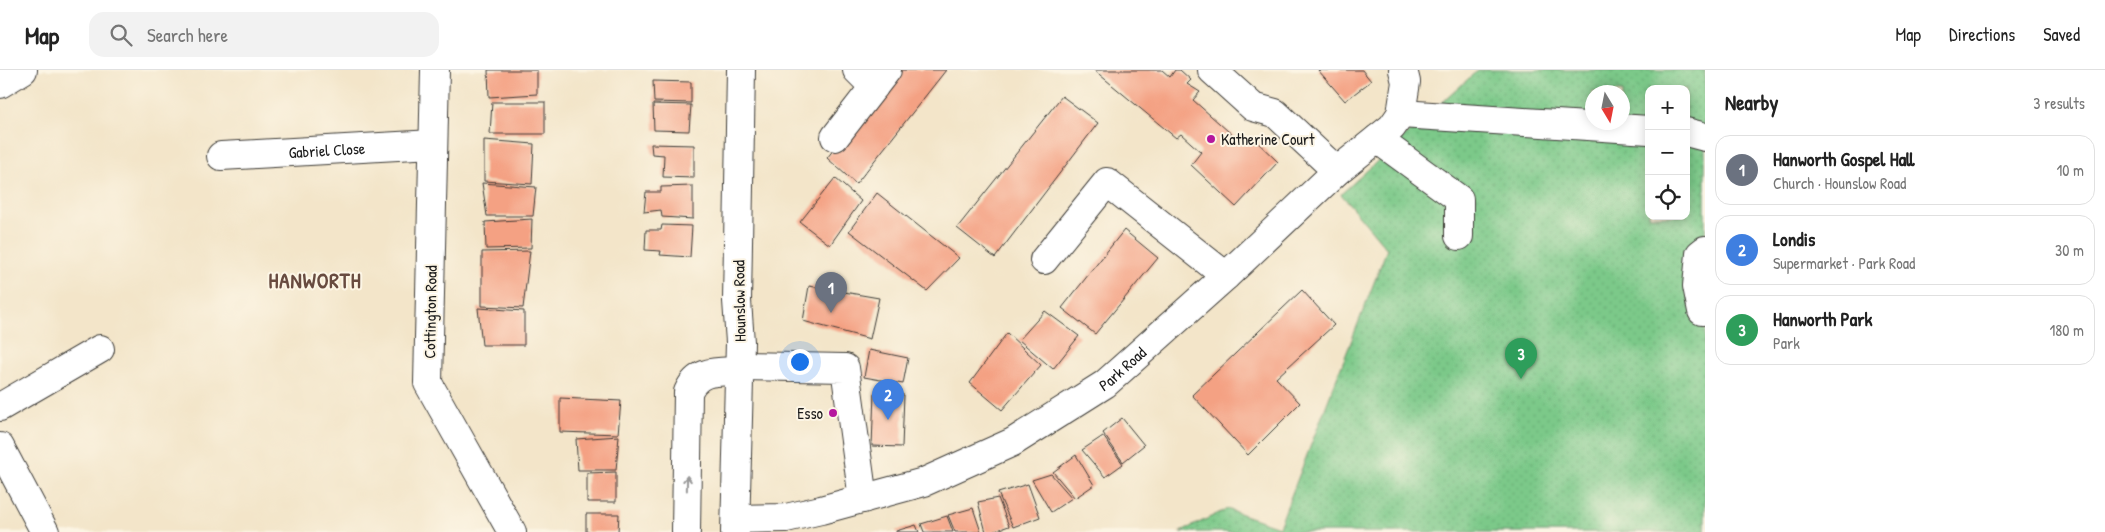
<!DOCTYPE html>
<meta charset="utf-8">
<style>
:root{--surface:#fff;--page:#f2f2f2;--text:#222;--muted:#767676;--line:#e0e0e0;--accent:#ea580c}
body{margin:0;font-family:"Patrick Hand",sans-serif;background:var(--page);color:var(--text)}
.controls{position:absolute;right:15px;top:15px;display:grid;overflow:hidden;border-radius:10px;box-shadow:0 2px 12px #0003}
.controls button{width:45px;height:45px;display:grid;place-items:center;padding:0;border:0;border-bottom:1px solid var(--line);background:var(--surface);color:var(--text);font:25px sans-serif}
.compass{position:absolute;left:1585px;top:15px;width:45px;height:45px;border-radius:50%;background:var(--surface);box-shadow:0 2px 12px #0003;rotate:170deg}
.you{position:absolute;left:799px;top:291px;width:18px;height:18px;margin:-12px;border:4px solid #fff;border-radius:50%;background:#1a73e8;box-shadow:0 0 0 8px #1a73e833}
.badge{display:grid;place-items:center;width:32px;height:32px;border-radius:50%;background:var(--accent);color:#fff;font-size:16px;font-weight:700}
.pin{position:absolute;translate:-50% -41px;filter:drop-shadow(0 1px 2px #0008)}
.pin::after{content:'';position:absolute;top:26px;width:18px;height:15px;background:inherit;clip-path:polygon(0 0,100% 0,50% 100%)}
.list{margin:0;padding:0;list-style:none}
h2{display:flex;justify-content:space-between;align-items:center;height:65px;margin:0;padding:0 20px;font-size:21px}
h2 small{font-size:16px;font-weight:400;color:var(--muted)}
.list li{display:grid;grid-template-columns:32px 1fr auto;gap:15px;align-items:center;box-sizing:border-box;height:70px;margin:0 10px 10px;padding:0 10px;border:1px solid var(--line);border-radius:15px}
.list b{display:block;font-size:19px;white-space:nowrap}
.list p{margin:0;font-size:16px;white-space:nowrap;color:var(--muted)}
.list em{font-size:16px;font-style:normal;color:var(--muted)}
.icon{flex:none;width:28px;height:28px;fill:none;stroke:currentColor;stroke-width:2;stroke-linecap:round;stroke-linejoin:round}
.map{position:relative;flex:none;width:1705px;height:462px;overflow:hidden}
header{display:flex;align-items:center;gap:30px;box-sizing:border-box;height:70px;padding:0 25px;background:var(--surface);border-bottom:1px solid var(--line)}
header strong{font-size:24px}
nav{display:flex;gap:28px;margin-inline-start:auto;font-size:18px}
.search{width:350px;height:45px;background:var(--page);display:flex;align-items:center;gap:12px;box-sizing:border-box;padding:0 18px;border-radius:15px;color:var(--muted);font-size:19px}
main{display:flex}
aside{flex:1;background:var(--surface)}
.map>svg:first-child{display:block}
.park{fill:url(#park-dots);stroke:#4c7252;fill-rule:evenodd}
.building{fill:#f4a183}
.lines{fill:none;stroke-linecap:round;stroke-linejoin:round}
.minor-casing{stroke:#3c3a36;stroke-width:30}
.major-casing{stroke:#3c3a36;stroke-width:30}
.minor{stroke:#fff;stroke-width:28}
.major{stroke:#fff;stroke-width:28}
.oneway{stroke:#999}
.poi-dot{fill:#b5179e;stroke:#fcf5e5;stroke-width:2}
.labels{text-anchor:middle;stroke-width:4;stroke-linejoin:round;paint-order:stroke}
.poi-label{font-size:16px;fill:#1c1c1c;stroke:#fcf5e5;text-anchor:start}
.street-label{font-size:16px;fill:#1c1c1c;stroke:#fcf5e5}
.district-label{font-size:21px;font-weight:bold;letter-spacing:1px;fill:#684b40;stroke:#fcf5e5}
</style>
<header>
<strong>Map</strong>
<div class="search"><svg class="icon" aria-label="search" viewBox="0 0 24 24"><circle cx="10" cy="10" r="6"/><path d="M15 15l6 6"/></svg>Search here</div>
<nav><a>Map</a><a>Directions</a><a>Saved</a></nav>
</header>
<main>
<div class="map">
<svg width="1705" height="462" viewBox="0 0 1705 462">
<defs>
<pattern id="park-dots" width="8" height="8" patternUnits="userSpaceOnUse" patternTransform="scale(1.25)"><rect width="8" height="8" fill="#7bc989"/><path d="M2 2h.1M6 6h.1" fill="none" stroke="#6aac76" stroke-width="1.8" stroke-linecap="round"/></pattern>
</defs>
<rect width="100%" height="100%" fill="#fcf5e5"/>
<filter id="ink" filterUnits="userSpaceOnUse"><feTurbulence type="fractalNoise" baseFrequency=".02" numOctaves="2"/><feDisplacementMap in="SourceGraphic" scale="10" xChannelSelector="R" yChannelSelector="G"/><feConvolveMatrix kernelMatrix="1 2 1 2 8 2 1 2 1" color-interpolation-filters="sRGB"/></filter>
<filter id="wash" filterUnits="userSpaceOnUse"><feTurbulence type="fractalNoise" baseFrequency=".0096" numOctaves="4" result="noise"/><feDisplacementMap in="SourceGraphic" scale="20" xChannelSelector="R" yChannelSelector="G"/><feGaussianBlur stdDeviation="1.12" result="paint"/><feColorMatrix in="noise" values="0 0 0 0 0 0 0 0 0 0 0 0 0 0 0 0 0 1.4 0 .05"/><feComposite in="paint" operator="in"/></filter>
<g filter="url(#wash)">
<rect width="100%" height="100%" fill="#f3e5c9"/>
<path class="park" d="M 1478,0 L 1705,0 L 1705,462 L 1180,462 L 1227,439 L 1279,457 L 1387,179 L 1341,124 ZM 1649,19 L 1686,19 L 1686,146 L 1649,146 ZM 1592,22 L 1622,22 L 1622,52 L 1592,52 Z"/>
<g id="blocks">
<g class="building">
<polygon points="488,0 537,0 537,24 489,27"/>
<polygon points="896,0 946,0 856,114 827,88"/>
<polygon points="1094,0 1162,0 1170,7 1175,0 1180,0 1191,10 1187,14 1200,22 1193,30 1237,69 1240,67 1245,73 1252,67 1278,92 1236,137 1191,95 1201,82 1181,64 1176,68"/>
<polygon points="1318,0 1362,0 1371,11 1345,31"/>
<polygon points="653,11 691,12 691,33 654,32"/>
<polygon points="1062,26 1098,53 995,188 957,158"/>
<polygon points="492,32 545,32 545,64 490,64"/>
<polygon points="653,34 691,35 689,61 654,60"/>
<polygon points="484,70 534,74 532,114 484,111"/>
<polygon points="651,74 694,75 694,108 663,107 664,85 652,84"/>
<polygon points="835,108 861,131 830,175 800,152"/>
<polygon points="482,113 536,117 533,146 487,146"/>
<polygon points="693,116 693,149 662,147 661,140 644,142 646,122 661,122 661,117"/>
<polygon points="877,123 959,188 927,221 849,161"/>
<polygon points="532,149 531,178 486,179 485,152"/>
<polygon points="662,155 692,156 690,187 660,185 661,181 645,180 646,160 661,160"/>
<polygon points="1124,160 1158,188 1095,264 1062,238"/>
<polygon points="530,181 523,238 482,236 482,182"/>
<polygon points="809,216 879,228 870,269 803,251"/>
<polygon points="1302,220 1334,255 1276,308 1300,333 1248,385 1192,325"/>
<polygon points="478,238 524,241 524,275 482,275"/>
<polygon points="1045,241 1079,266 1053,299 1019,270"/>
<polygon points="1007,263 1041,295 1002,340 970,313"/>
<polygon points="869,280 908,288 903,314 864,307"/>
<polygon points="874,323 904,325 902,377 872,376"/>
<polygon points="560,328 621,331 618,364 560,362"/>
<polygon points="1122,348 1144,375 1123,392 1103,363"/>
<polygon points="619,366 616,400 578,400 576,369"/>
<polygon points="1103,366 1123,394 1105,407 1082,380"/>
<polygon points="1076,385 1094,415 1075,428 1053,402"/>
<polygon points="616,402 616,432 587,432 587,403"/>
<polygon points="1051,404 1072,428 1051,442 1032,410"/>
<polygon points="1028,414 1040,447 1013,457 998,423"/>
<polygon points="998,428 1009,456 992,462 986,462 978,432"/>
<polygon points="973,438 981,462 955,462 948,445"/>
<polygon points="586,444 619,444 618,462 586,462"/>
<polygon points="947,446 953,462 924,462 921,454"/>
<polygon points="916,455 919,462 896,462 896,461"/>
</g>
</g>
</g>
<g filter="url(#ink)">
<use href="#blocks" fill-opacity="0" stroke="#3c3a36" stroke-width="1"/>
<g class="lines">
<defs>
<g id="minor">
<polyline points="435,0 428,313 512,462"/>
<polyline points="857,0 874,17"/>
<polyline points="1212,0 1253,37 1275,43 1337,101"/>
<polyline points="0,14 23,0"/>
<polyline points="1401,44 1649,60"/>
<polyline points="1686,62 1705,67"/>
<polyline points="835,67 887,0"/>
<polyline points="1377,69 1459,129 1459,166"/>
<path id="s1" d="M 221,86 L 433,74"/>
<polyline points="1044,190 1107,112 1226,206"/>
<polyline points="1702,241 1697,216 1700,184 1705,180"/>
<polyline points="739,296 845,298 863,429"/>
<polyline points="0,337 100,279"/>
<polyline points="0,377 45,462"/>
<path id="s2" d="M 736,449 L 786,448 L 821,440 L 924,412 L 1013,372 L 1105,314 L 1226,206 L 1337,101 L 1392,57 L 1401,44 L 1406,12 L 1403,0"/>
<path d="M 686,462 L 688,322 C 698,299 717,302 738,301"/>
</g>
<polyline id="major" points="735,462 740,272 737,231 741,0"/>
</defs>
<use href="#minor" class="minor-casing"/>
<use href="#major" class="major-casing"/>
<use href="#minor" class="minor"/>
<use href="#major" class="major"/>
</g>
<defs><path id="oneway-shaft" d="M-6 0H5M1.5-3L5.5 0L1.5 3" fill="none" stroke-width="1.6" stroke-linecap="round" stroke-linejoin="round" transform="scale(1.25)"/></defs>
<use class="oneway" href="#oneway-shaft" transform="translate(687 413) rotate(-89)"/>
</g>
<g class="poi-dot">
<circle cx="1211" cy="69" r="5"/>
<circle cx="833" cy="343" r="5"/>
</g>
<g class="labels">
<g class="poi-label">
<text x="1221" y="75">Katherine Court</text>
<text x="823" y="349" text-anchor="end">Esso</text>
</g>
<g class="street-label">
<text dy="6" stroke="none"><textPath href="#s1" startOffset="106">Gabriel Close</textPath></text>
<text transform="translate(739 231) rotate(-91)" y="6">Hounslow Road</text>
<text transform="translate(430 242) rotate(-89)" y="6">Cottington Road</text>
<text dy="6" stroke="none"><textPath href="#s2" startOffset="422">Park Road</textPath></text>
</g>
<g class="district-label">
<text x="315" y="218">HANWORTH</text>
</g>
</g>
</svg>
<div class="controls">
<button>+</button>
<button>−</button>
<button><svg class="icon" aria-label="locate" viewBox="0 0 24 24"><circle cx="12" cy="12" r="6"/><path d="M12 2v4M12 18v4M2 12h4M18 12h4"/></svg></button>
</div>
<svg class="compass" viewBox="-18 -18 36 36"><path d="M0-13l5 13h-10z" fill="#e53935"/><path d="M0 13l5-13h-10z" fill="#767676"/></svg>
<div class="you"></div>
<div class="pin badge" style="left:831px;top:243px;background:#6b7280">1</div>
<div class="pin badge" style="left:888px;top:350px;background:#3f7fe0">2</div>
<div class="pin badge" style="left:1521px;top:309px;background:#2e9e5b">3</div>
</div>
<aside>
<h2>Nearby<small>3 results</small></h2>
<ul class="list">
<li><span class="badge" style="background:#6b7280">1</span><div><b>Hanworth Gospel Hall</b><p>Church · Hounslow Road</p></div><em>10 m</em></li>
<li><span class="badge" style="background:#3f7fe0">2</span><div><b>Londis</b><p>Supermarket · Park Road</p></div><em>30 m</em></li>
<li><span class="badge" style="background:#2e9e5b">3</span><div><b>Hanworth Park</b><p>Park</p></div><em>180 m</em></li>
</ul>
</aside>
</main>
